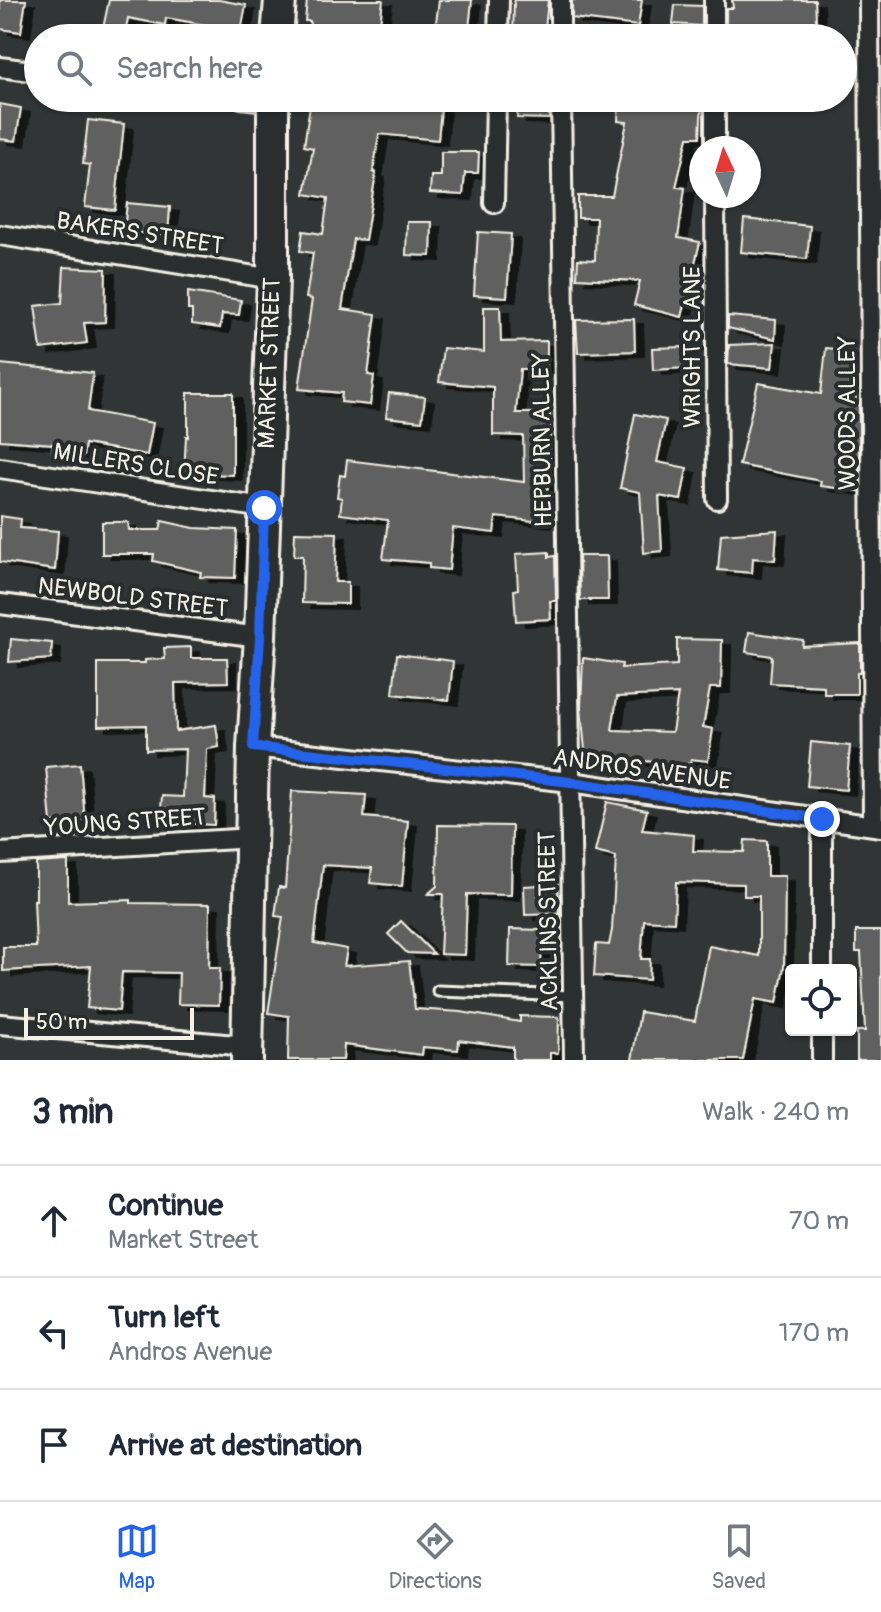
<!DOCTYPE html>
<meta charset="utf-8">
<style>
:root{--surface:#fff;--page:#f2f2f3;--text:#1f2937;--muted:#747a83;--line:#e0e1e3;--accent:#2563eb}
body{margin:0;font-family:Pangolin,sans-serif;background:var(--page);color:var(--text)}
.controls{position:absolute;right:24px;bottom:24px;display:grid;overflow:hidden;border-radius:8px;box-shadow:0 2px 6px #0004}
.controls button{width:72px;height:72px;display:grid;place-items:center;padding:0;border:0;border-bottom:2px solid var(--line);background:var(--surface);color:var(--text);font:40px sans-serif}
.compass{position:absolute;left:689px;top:136px;width:72px;height:72px;border-radius:50%;background:var(--surface);box-shadow:0 2px 6px #0004;rotate:356deg}
.scale{position:absolute;left:24px;bottom:20px;width:170px;box-sizing:border-box;padding-left:8px;border:4px solid #f4f1e8;border-top:0;font-size:22px;line-height:28px;white-space:nowrap;color:#f4f1e8;-webkit-text-stroke:6px #2a2d2e;paint-order:stroke}
.stop{position:absolute;width:24px;height:24px;margin:-18px;border:6px solid #2563eb;border-radius:50%;background:#fff}
.stop.end{background:#2563eb;border-color:#fff;box-shadow:0 2px 8px #0008}
.list{margin:0;padding:0;list-style:none}
h2{display:flex;justify-content:space-between;align-items:center;height:104px;margin:0;padding:0 32px;font-size:34px}
h2 small{font-size:26px;font-weight:400;color:var(--muted)}
.list li{display:grid;grid-template-columns:52px 1fr auto;gap:24px;align-items:center;box-sizing:border-box;height:112px;padding:0 32px;border-top:2px solid var(--line)}
.list b{display:block;font-size:30px;white-space:nowrap}
.list p{margin:0;font-size:26px;white-space:nowrap;color:var(--muted)}
.list em{font-size:26px;font-style:normal;color:var(--muted)}
.icon{flex:none;width:44px;height:44px;fill:none;stroke:currentColor;stroke-width:2;stroke-linecap:round;stroke-linejoin:round}
.map{position:relative;flex:none;width:881px;height:1060px;overflow:hidden}
.search{position:absolute;background:var(--surface);box-shadow:0 2px 6px #0004;left:24px;right:24px;top:24px;height:88px;display:flex;align-items:center;gap:20px;box-sizing:border-box;padding:0 28px;border-radius:44px;color:var(--muted);font-size:30px}
.sheet{height:440px;background:var(--surface)}
nav{display:flex;justify-content:space-around;align-items:center;box-sizing:border-box;height:112px;border-top:2px solid var(--line);background:var(--surface);font-size:22px;color:var(--muted)}
nav a{display:grid;justify-items:center;gap:4px}
nav .on{color:var(--accent)}
.map>svg:first-child{display:block}
.building{fill:#5f605f;stroke:#f4f1e8;stroke-width:2;fill-rule:evenodd;filter:url(#shadow)}
.lines{fill:none;stroke-linecap:round;stroke-linejoin:round}
.lane-casing{stroke:#f4f1e8;stroke-width:15}
.street-casing{stroke:#f4f1e8;stroke-width:24}
.primary-casing{stroke:#f4f1e8;stroke-width:36}
.lane{stroke:#2a2d2e;stroke-width:9}
.street{stroke:#2a2d2e;stroke-width:18}
.primary{stroke:#2a2d2e;stroke-width:30}
.route{stroke:#2563eb;stroke-width:10}
.labels{text-anchor:middle;stroke-width:8;stroke-linejoin:round;paint-order:stroke}
.street-label{font-size:24px;fill:#f4f1e8;stroke:#2a2d2e}
</style>
<div class="map">
<svg width="881" height="1060" viewBox="0 0 881 1060">
<defs>
<filter id="shadow"><feDropShadow dx="9" dy="5" stdDeviation="0" flood-color="#0009"/></filter>
</defs>
<rect width="100%" height="100%" fill="#323535"/>
<filter id="ink" filterUnits="userSpaceOnUse"><feTurbulence type="fractalNoise" baseFrequency=".0125" numOctaves="2"/><feDisplacementMap in="SourceGraphic" scale="16" xChannelSelector="R" yChannelSelector="G"/><feConvolveMatrix kernelMatrix="1 2 1 2 8 2 1 2 1" color-interpolation-filters="sRGB"/></filter>
<g filter="url(#ink)">
<g class="building">
<polygon points="0,0 26,0 21,32 0,29"/>
<polygon points="109,0 219,0 246,5 241,31 166,18 165,25 128,18 124,38 101,38"/>
<polygon points="307,0 383,0 378,38 309,38 310,21 305,21"/>
<polygon points="439,0 472,0 468,38 434,38"/>
<polygon points="514,0 548,0 544,38 513,38"/>
<polygon points="572,0 642,0 638,26 572,18"/>
<polygon points="732,0 815,0 817,38 733,38 733,28 726,27 726,8 733,8"/>
<polygon points="675,5 702,6 702,26 673,24"/>
<polygon points="311,98 359,101 359,98 442,98 438,140 379,134 373,172 376,173 365,240 353,239 342,309 376,314 368,375 374,376 370,405 341,402 342,393 299,389 312,299 306,298 313,253 300,251 303,231 323,234 328,198 305,194 313,148 304,146"/>
<polygon points="518,98 549,98 549,119 517,118"/>
<polygon points="619,98 702,98 700,137 688,137 676,187 685,188 678,238 700,242 682,317 634,305 640,281 577,278 578,259 595,260 596,218 578,218 578,196 612,196 627,122 618,121"/>
<polygon points="0,104 21,108 16,141 0,139"/>
<polygon points="88,120 124,124 115,210 85,207 90,165 83,164"/>
<polygon points="441,152 479,152 478,173 465,173 463,195 430,193 431,176 441,176"/>
<polygon points="127,203 170,207 168,236 124,231"/>
<polygon points="744,219 810,226 807,259 741,252"/>
<polygon points="407,222 432,222 431,256 406,255"/>
<polygon points="478,232 511,234 507,297 474,295"/>
<polygon points="64,267 106,269 105,322 84,323 87,343 41,349 35,306 62,303"/>
<polygon points="188,292 241,300 239,315 222,314 220,328 192,324 192,310 188,310"/>
<polygon points="484,307 500,307 501,342 547,341 547,369 520,369 516,413 550,413 550,471 543,522 496,517 494,533 453,528 449,570 429,568 429,563 383,559 388,520 340,514 342,498 337,497 340,475 345,476 347,460 524,482 523,436 493,435 493,387 439,382 443,348 484,352"/>
<polygon points="728,316 776,320 775,339 728,328"/>
<polygon points="634,319 635,351 578,353 576,320"/>
<polygon points="775,343 772,368 728,364 729,345"/>
<polygon points="685,347 686,368 653,370 652,348"/>
<polygon points="826,348 853,351 849,385 855,385 856,405 859,404 859,491 820,486 821,481 739,465 758,383 821,394"/>
<polygon points="0,364 93,373 88,411 153,423 147,455 85,444 83,457 52,453 53,444 0,440"/>
<polygon points="188,393 233,393 233,475 184,473 186,436 188,437"/>
<polygon points="389,393 425,397 422,421 386,417"/>
<polygon points="635,414 666,420 657,462 687,468 681,500 659,496 662,551 644,553 640,492 620,488"/>
<polygon points="0,516 21,519 20,528 58,531 55,570 0,562"/>
<polygon points="162,521 194,528 237,530 235,578 200,577 201,572 153,561 154,554 102,554 102,522 128,522 129,530 160,530"/>
<polygon points="777,530 775,560 753,558 752,573 718,570 721,534"/>
<polygon points="295,532 337,533 335,582 348,582 348,604 302,603 303,556 294,556"/>
<polygon points="549,552 549,557 555,556 556,601 550,601 551,619 516,621 514,590 518,589 516,554"/>
<polygon points="579,556 607,556 608,600 580,600"/>
<polygon points="749,632 803,640 802,646 860,643 860,673 857,673 857,694 824,694 824,686 770,683 772,656 746,652"/>
<polygon points="11,639 52,643 51,659 9,662"/>
<path d="M 677,639 L 722,640 L 721,688 L 710,688 L 703,727 L 713,729 L 708,761 L 691,759 L 690,764 L 628,760 L 628,758 L 586,761 L 581,707 L 583,658 L 622,664 L 621,668 L 677,665 ZM 678,694 L 672,732 L 612,730 L 617,697 Z"/>
<polygon points="191,647 191,658 227,658 228,682 175,683 176,731 216,725 219,747 207,749 205,798 215,799 214,825 160,822 162,796 183,797 185,749 146,750 146,725 98,726 98,663 145,663 145,660 165,659 164,648"/>
<polygon points="397,654 453,661 449,700 393,694"/>
<polygon points="811,742 850,746 846,790 807,786"/>
<polygon points="80,764 85,820 51,823 46,767"/>
<polygon points="292,791 366,795 364,817 408,821 402,886 370,883 372,868 323,865 314,943 347,949 344,966 409,961 415,1009 461,1012 520,1022 520,1016 559,1017 558,1053 550,1053 550,1060 513,1060 513,1047 459,1040 458,1050 423,1047 422,1055 344,1045 343,1060 288,1060 289,1016 268,1013 283,917 275,916 279,887 285,888"/>
<polygon points="607,802 647,810 642,830 694,835 693,851 744,852 745,840 767,841 767,876 785,876 784,967 777,1003 755,999 743,1060 632,1060 640,1012 695,1021 709,946 759,956 759,896 744,896 744,884 676,882 674,922 644,920 641,959 650,959 649,980 594,976 596,944 609,945 612,930 616,857 595,852"/>
<polygon points="438,825 512,826 511,895 467,894 465,955 440,954 443,894 428,894 437,886"/>
<polygon points="68,861 68,902 131,900 131,903 210,904 209,968 220,968 219,1005 178,1004 179,973 122,972 119,1011 87,1008 91,966 3,971 3,947 36,947 34,900 36,900 36,863"/>
<polygon points="558,884 559,914 525,915 524,886"/>
<polygon points="401,921 434,954 407,953 388,934"/>
<polygon points="510,929 542,930 541,967 509,966"/>
<polygon points="856,931 881,931 881,1060 857,1060 857,1031 865,1031 861,952 856,952"/>
</g>
<g class="lines">
<defs>
<polyline id="lane" points="438,991 573,996"/>
<g id="street">
<polyline points="560,0 560,38"/>
<polyline points="714,0 714,38"/>
<polyline points="869,0 873,825"/>
<polyline points="498,38 499,0"/>
<polyline points="0,67 38,72"/>
<polyline points="241,98 273,102"/>
<polyline points="561,98 574,1060"/>
<polyline points="715,98 715,148"/>
<polyline points="715,196 717,499"/>
<polyline points="494,203 496,98"/>
<polyline points="0,235 273,279"/>
<polyline points="0,468 264,508"/>
<polyline points="0,604 260,637"/>
<polyline points="253,747 571,782 881,827"/>
<polyline points="0,853 253,838"/>
<polyline points="822,970 822,819"/>
<polyline points="0,1024 247,1046"/>
<polyline points="822,1060 822,1030"/>
</g>
<g id="primary">
<polyline points="277,38 280,0"/>
<polyline points="247,1060 253,747 260,637 273,279 273,98"/>
</g>
</defs>
<use href="#lane" class="lane-casing"/>
<use href="#street" class="street-casing"/>
<use href="#primary" class="primary-casing"/>
<use href="#lane" class="lane"/>
<use href="#street" class="street"/>
<use href="#primary" class="primary"/>
</g>
</g>
<g class="lines" filter="url(#ink)">
<polyline class="route" points="264,508 260,637 253,747 571,782 822,819"/>
</g>
<g class="labels">
<g class="street-label">
<text transform="translate(140 233) rotate(9)" y="8">BAKERS STREET</text>
<text transform="translate(692 347) rotate(-90)" y="8">WRIGHTS LANE</text>
<text transform="translate(269 363) rotate(-88)" y="8">MARKET STREET</text>
<text transform="translate(847 413) rotate(-90)" y="8">WOODS ALLEY</text>
<text transform="translate(542 440) rotate(-91)" y="8">HEPBURN ALLEY</text>
<text transform="translate(136 464) rotate(9)" y="8">MILLERS CLOSE</text>
<text transform="translate(133 597) rotate(7)" y="8">NEWBOLD STREET</text>
<text transform="translate(642 769) rotate(8)" y="8">ANDROS AVENUE</text>
<text transform="translate(125 822) rotate(-4)" y="8">YOUNG STREET</text>
<text transform="translate(548 921) rotate(-91)" y="8">ACKLINS STREET</text>
</g>
</g>
</svg>
<div class="controls">
<button><svg class="icon" aria-label="locate" viewBox="0 0 24 24"><circle cx="12" cy="12" r="6"/><path d="M12 2v4M12 18v4M2 12h4M18 12h4"/></svg></button>
</div>
<svg class="compass" viewBox="-18 -18 36 36"><path d="M0-13l5 13h-10z" fill="#e53935"/><path d="M0 13l5-13h-10z" fill="#747a83"/></svg>
<div class="scale">50 m</div>
<div class="stop" style="left:264px;top:508px"></div>
<div class="stop end" style="left:822px;top:819px"></div>
<div class="search"><svg class="icon" aria-label="search" viewBox="0 0 24 24"><circle cx="10" cy="10" r="6"/><path d="M15 15l6 6"/></svg>Search here</div>
</div>
<section class="sheet">
<h2>3 min<small>Walk · 240 m</small></h2>
<ul class="list">
<li><svg class="icon" aria-label="ahead" viewBox="0 0 24 24"><path d="M12 20V5M6 11l6-6 6 6"/></svg><div><b>Continue</b><p>Market Street</p></div><em>70 m</em></li>
<li><svg class="icon" aria-label="left" viewBox="0 0 24 24"><path d="M17 20v-9H6M10 6l-5 5 5 5"/></svg><div><b>Turn left</b><p>Andros Avenue</p></div><em>170 m</em></li>
<li><svg class="icon" aria-label="arrive" viewBox="0 0 24 24"><path d="M6 21V4h12l-3 4 3 4H6"/></svg><div><b>Arrive at destination</b></div></li>
</ul>
</section>
<nav>
<a class="on"><svg class="icon" aria-label="map" viewBox="0 0 24 24"><path d="M3 6l6-2 6 2 6-2v14l-6 2-6-2-6 2zM9 4v14M15 6v14"/></svg>Map</a>
<a><svg class="icon" aria-label="directions" viewBox="0 0 24 24"><path d="M12 3l9 9-9 9-9-9zM9 14v-3h6M13 9l2 2-2 2"/></svg>Directions</a>
<a><svg class="icon" aria-label="saved" viewBox="0 0 24 24"><path d="M7 4h10v16l-5-4-5 4z"/></svg>Saved</a>
</nav>
